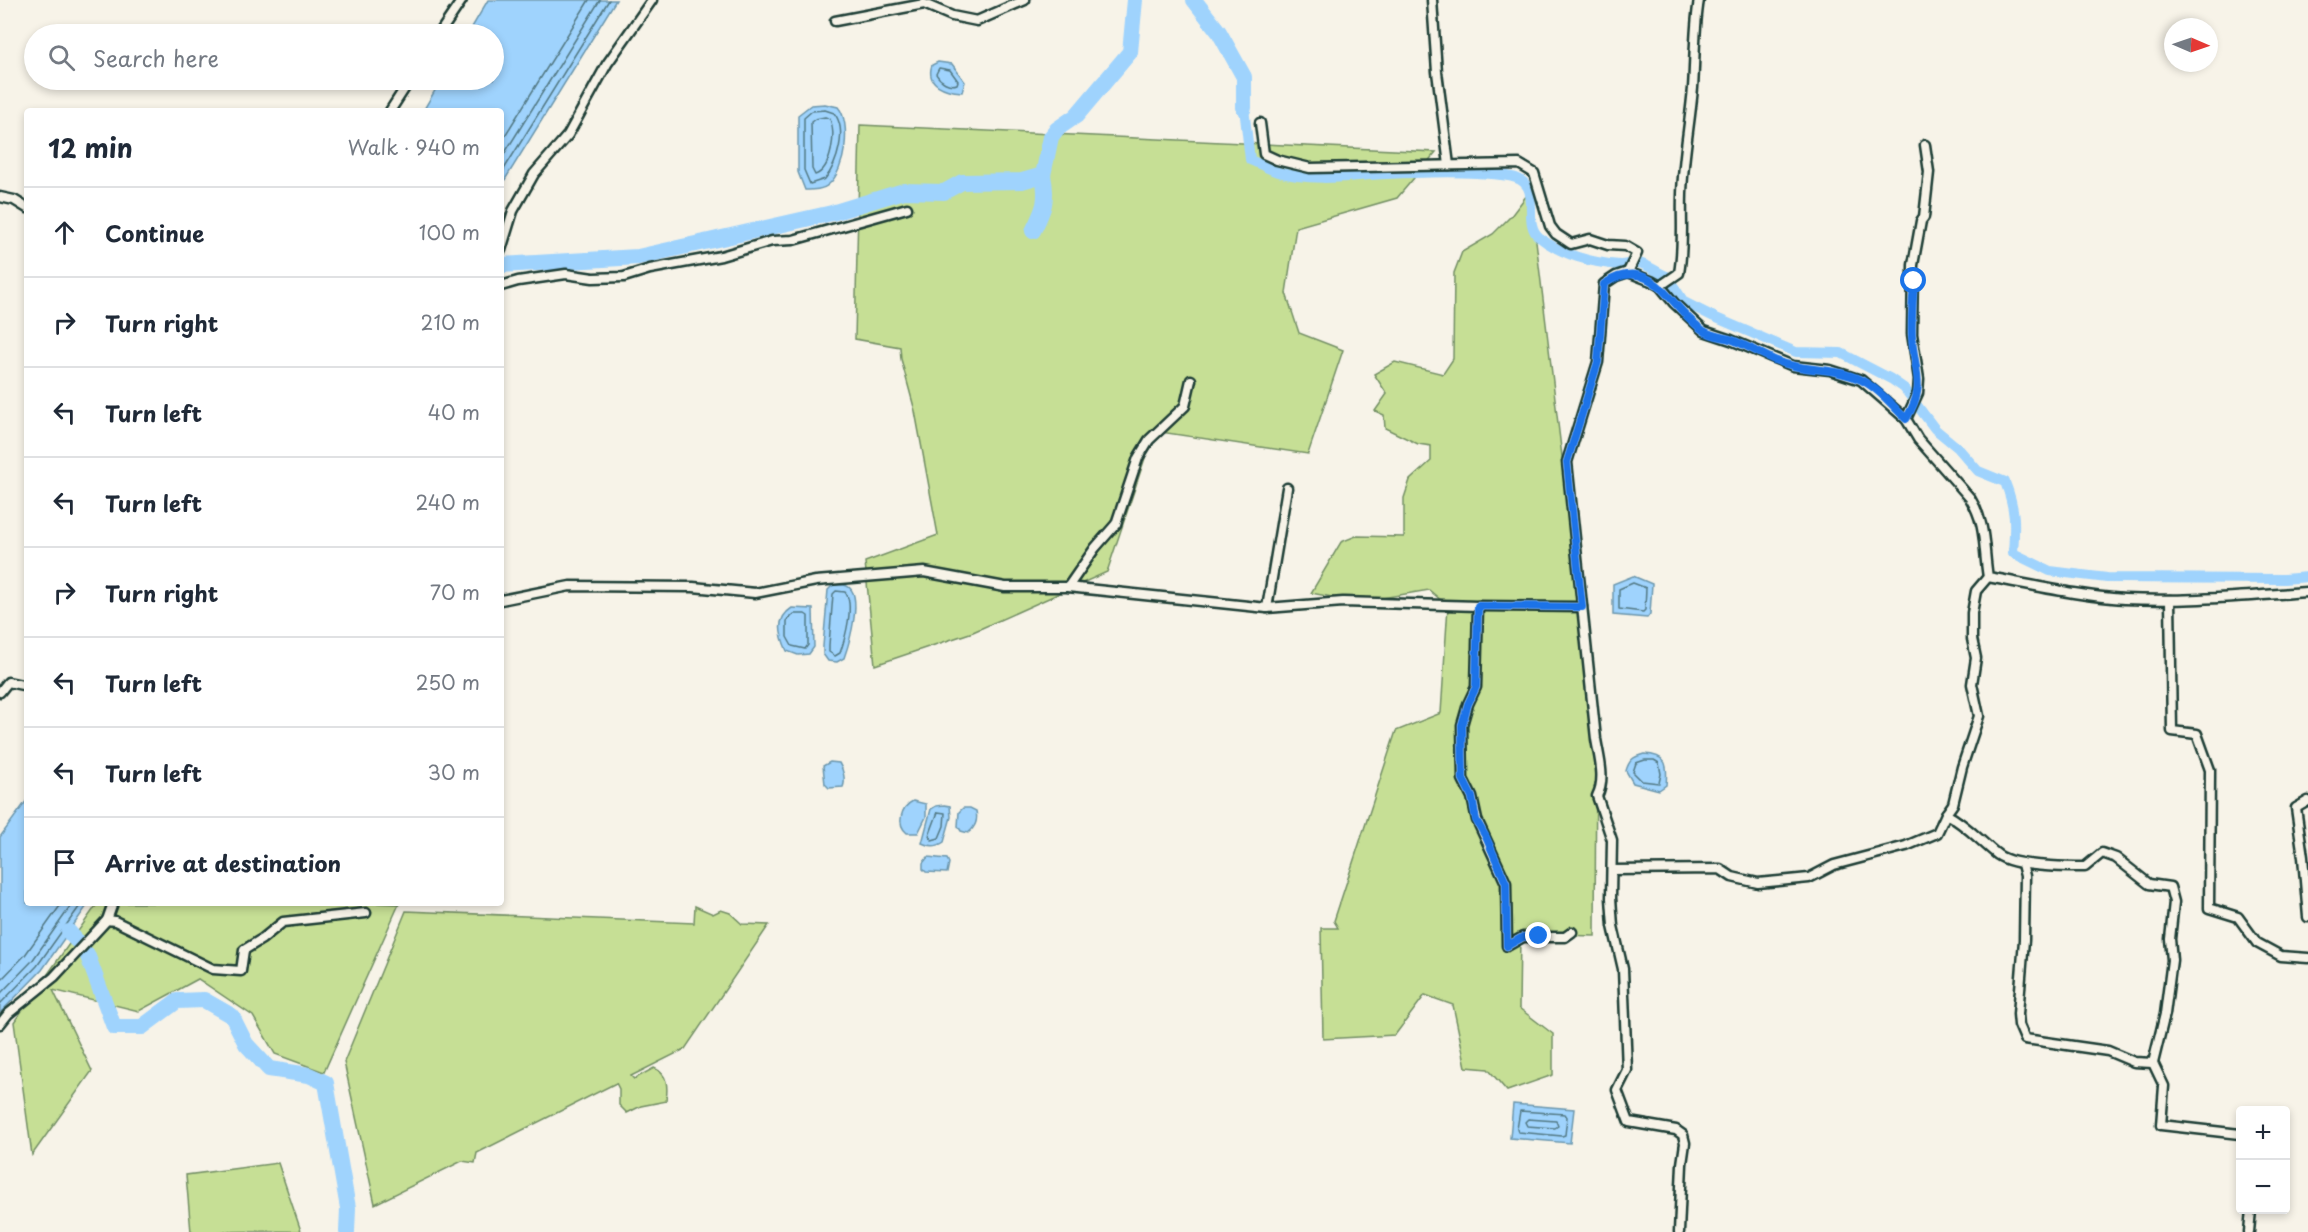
<!DOCTYPE html>
<meta charset="utf-8">
<style>
:root{--surface:#fff;--page:#f2f2f3;--text:#1f2937;--muted:#747a83;--line:#e0e1e3}
body{margin:0;font-family:"Playpen Sans",sans-serif;background:var(--page);color:var(--text)}
.controls{position:absolute;right:18px;bottom:18px;display:grid;overflow:hidden;border-radius:6px;box-shadow:0 3px 9px #0003}
.controls button{width:54px;height:54px;display:grid;place-items:center;padding:0;border:0;border-bottom:2px solid var(--line);background:var(--surface);color:var(--text);font:30px sans-serif}
.compass{position:absolute;left:2164px;top:18px;width:54px;height:54px;border-radius:50%;background:var(--surface);box-shadow:0 3px 9px #0003;rotate:92deg}
.stop{position:absolute;width:18px;height:18px;margin:-14px;border:4px solid #1a73e8;border-radius:50%;background:#fff}
.stop.end{background:#1a73e8;border-color:#fff;box-shadow:0 2px 6px #0008}
.list{margin:0;padding:0;list-style:none}
h2{display:flex;justify-content:space-between;align-items:center;height:78px;margin:0;padding:0 24px;font-size:26px}
h2 small{font-size:20px;font-weight:400;color:var(--muted)}
.list li{display:grid;grid-template-columns:39px 1fr auto;gap:18px;align-items:center;box-sizing:border-box;height:90px;padding:0 24px;border-top:2px solid var(--line)}
.list b{display:block;font-size:22px;white-space:nowrap}
.list em{font-size:20px;font-style:normal;color:var(--muted)}
.icon{flex:none;width:33px;height:33px;fill:none;stroke:currentColor;stroke-width:2;stroke-linecap:round;stroke-linejoin:round}
.map{position:relative;flex:none;width:2308px;height:1232px;overflow:hidden}
.search{position:absolute;background:var(--surface);box-shadow:0 3px 9px #0003;left:24px;top:24px;width:480px;height:66px;display:flex;align-items:center;gap:15px;box-sizing:border-box;padding:0 21px;border-radius:33px;color:var(--muted);font-size:22px}
.panel{position:absolute;background:var(--surface);box-shadow:0 3px 9px #0003;left:24px;top:108px;width:480px;height:798px;border-radius:6px}
.map>svg:first-child{display:block}
.green{fill:#c6df95;stroke:#728e64;stroke-width:1.5}
.water{fill:#9fd3fd;stroke:#6c97ad;stroke-width:1.5}
.lines{fill:none;stroke-linecap:round;stroke-linejoin:round}
.shore{stroke:#527984;stroke-width:1.5}
.canal{stroke:#9fd3fd;stroke-width:10}
.river{stroke:#9fd3fd;stroke-width:16}
.street-casing{stroke:#1f3d34;stroke-width:13}
.street{stroke:#f7f3e8;stroke-width:8}
.route{stroke:#1a73e8;stroke-width:8}
</style>
<div class="map">
<svg width="2308" height="1232" viewBox="0 0 2308 1232">
<rect width="100%" height="100%" fill="#f7f3e8"/>
<filter id="ink" filterUnits="userSpaceOnUse"><feTurbulence type="fractalNoise" baseFrequency=".0167" numOctaves="2"/><feDisplacementMap in="SourceGraphic" scale="12" xChannelSelector="R" yChannelSelector="G"/><feConvolveMatrix kernelMatrix="1 2 1 2 8 2 1 2 1" color-interpolation-filters="sRGB"/></filter>
<g filter="url(#ink)">
<g class="green">
<polygon points="860,125 1436,152 1397,198 1296,227 1286,293 1299,333 1343,350 1308,454 1154,431 1107,572 973,632 875,665 865,562 938,535 915,411 901,359 900,347 855,339"/>
<polygon points="1530,191 1596,739 1595,936 1520,934 1519,1008 1553,1034 1553,1075 1507,1091 1488,1069 1466,1067 1453,1005 1425,995 1395,1035 1323,1039 1321,928 1338,928 1334,921 1396,731 1441,713 1448,606 1429,590 1358,602 1311,593 1341,542 1356,536 1404,537 1404,498 1410,480 1431,461 1431,446 1418,444 1385,428 1384,415 1375,411 1387,394 1374,374 1395,362 1443,374 1453,359 1454,273 1462,252 1493,234 1511,216"/>
<polygon points="98,903 371,903 399,904 324,1072 275,1054 253,1016 198,979 139,1011 53,990 92,1071 32,1155 14,1022"/>
<path d="M 695,906 L 713,914 L 721,910 L 730,913 L 742,924 L 769,925 L 685,1049 L 631,1076 L 634,1079 L 654,1068 C 668,1074 668,1087 666,1101 L 641,1106 L 627,1113 L 619,1105 L 619,1089 L 616,1083 L 477,1153 L 475,1163 L 462,1161 L 375,1204 L 344,1062 L 406,911 L 694,923 Z"/>
<polygon points="278,1163 301,1231 191,1232 186,1175"/>
</g>
<g class="water">
<polygon points="488,0 616,0 501,186 501,111 423,111 441,80 494,80 494,34 468,34"/>
<path d="M 938,62 L 952,64 L 965,82 L 962,92 C 946,91 925,85 932,65 Z"/>
<path d="M 825,104 L 838,107 C 852,123 845,171 829,184 C 823,190 813,190 805,190 L 798,172 L 798,115 L 811,105 Z"/>
<polygon points="1633,576 1652,584 1650,614 1647,618 1613,615 1613,584"/>
<path d="M 833,585 C 837,585 843,584 847,586 C 864,594 849,644 844,658 L 837,662 L 828,661 L 823,654 L 823,646 L 828,590 Z"/>
<path d="M 792,608 L 813,609 L 814,647 L 809,654 L 798,655 L 787,651 C 780,635 775,619 792,608 Z"/>
<path d="M 1644,754 C 1667,755 1668,764 1666,785 L 1659,790 L 1633,783 L 1626,771 C 1629,760 1633,757 1644,754 Z"/>
<path d="M 830,762 L 839,763 C 843,769 846,780 843,787 L 829,788 L 825,784 L 823,766 Z"/>
<polygon points="27,800 27,903 89,903 42,970 0,1013 0,837"/>
<path d="M 913,801 L 926,804 L 926,817 L 918,833 L 907,833 C 896,824 901,807 913,801 Z"/>
<path d="M 944,805 L 950,806 L 951,817 L 944,842 C 937,847 930,847 922,843 L 931,809 L 936,806 Z"/>
<path d="M 963,808 L 970,808 L 976,811 C 978,820 976,827 968,833 L 961,831 L 958,826 L 959,812 Z"/>
<polygon points="928,857 947,859 949,863 947,873 926,872 923,869 923,863"/>
<polygon points="1513,1104 1574,1109 1570,1143 1510,1138"/>
</g>
<g class="lines">
<g class="shore">
<path d="M 939,68 L 950,70 L 958,81 L 957,84 C 949,87 940,81 936,74 Z"/>
<path d="M 825,110 L 834,113 C 848,130 837,164 825,179 L 810,184 L 804,170 L 804,118 L 812,111 Z"/>
<path d="M 825,117 L 830,119 C 836,133 832,169 815,175 L 812,169 L 811,122 L 815,119 Z"/>
<polyline points="501,142 589,0"/>
<polyline points="501,159 600,0"/>
<polyline points="501,174 609,0"/>
<polygon points="1633,583 1646,588 1645,610 1643,612 1619,609 1619,589"/>
<path d="M 836,591 L 845,592 C 855,604 845,639 840,653 L 835,656 L 829,652 L 829,645 L 833,594 Z"/>
<polygon points="794,614 805,614 808,616 808,645 805,649 792,646 787,637 787,621"/>
<polygon points="1645,760 1654,760 1659,763 1661,774 1659,783 1642,781 1633,772 1636,763"/>
<polygon points="938,812 945,813 944,826 939,838 932,840 929,836"/>
<polyline points="0,981 25,955 62,903"/>
<polyline points="0,994 32,961 73,903"/>
<polyline points="0,1004 37,966 82,903"/>
<polygon points="1520,1111 1565,1114 1567,1117 1565,1135 1562,1136 1518,1132 1517,1129"/>
<polygon points="1528,1119 1556,1121 1558,1126 1555,1128 1527,1126 1525,1122"/>
</g>
<path class="canal" d="M 1244,108 L 1250,160 C 1258,163 1267,168 1275,171 C 1306,181 1339,178 1370,175 C 1405,173 1441,171 1476,173 C 1489,174 1504,174 1516,178 C 1543,187 1521,222 1539,237 C 1561,255 1593,263 1620,265 C 1626,265 1633,262 1638,263 C 1648,264 1657,273 1667,276 L 1684,302 L 1714,317 L 1796,352 L 1841,353 L 1891,379 L 1904,388 L 1935,429 L 1958,448 L 1978,471 L 2005,482 C 2016,510 2015,524 2013,553 L 2050,571 L 2107,578 L 2284,579 L 2308,577"/>
<g class="river">
<polyline points="1194,0 1219,32 1244,77 1244,108"/>
<path d="M 1033,231 C 1044,209 1048,201 1043,175"/>
<polyline points="501,265 638,257 832,213 904,191 944,192 962,182 1022,181 1043,175 1051,137 1057,129 1076,116 1130,52 1135,0"/>
<polyline points="69,932 76,940"/>
<polyline points="87,954 114,1027 142,1027 177,1001 204,1000 232,1016 246,1044 269,1069 309,1075 326,1083 348,1208 347,1232"/>
</g>
<defs>
<g id="street">
<polyline points="1432,0 1437,72 1449,165"/>
<polyline points="835,21 924,4 952,16 977,21 1025,0"/>
<polyline points="439,34 462,0"/>
<polyline points="390,111 410,80"/>
<polyline points="1260,123 1264,154 1277,160 1310,168 1519,164 1534,173 1550,226 1556,234 1571,244 1590,239 1608,245 1625,246 1637,253 1628,272"/>
<polyline points="0,197 14,200 27,208"/>
<polyline points="501,250 513,211 534,174 568,135 607,64 652,0"/>
<polyline points="501,286 518,281 566,274 593,278 624,277 650,269 721,256 772,241 793,240 907,208"/>
<path d="M 1660,286 L 1679,273 C 1684,245 1681,222 1682,194 C 1683,158 1690,123 1693,88 C 1695,58 1694,29 1699,0"/>
<polyline points="1906,419 1918,393 1919,379 1912,334 1913,265 1921,221 1924,217 1929,172 1925,145"/>
<path d="M 1988,577 L 1976,591 L 1972,613 L 1972,639 L 1976,658 L 1972,684 L 1979,716 L 1962,767 L 1953,804 L 1946,814 C 1967,825 1980,841 1998,855 C 2015,867 2063,867 2085,867 L 2102,853 L 2116,858 L 2149,884 L 2170,887 L 2174,902 L 2170,939 L 2172,960 L 2165,1014 L 2153,1063 L 2164,1086 L 2161,1125 L 2240,1134"/>
<polyline points="1068,587 1095,548 1116,524 1138,458 1149,440 1185,406 1191,380"/>
<polyline points="501,600 570,586 693,587 755,593 816,581 924,572 1005,587 1068,587 1267,608 1343,602 1478,606 1582,607"/>
<polyline points="2170,600 2172,731 2197,734 2210,770 2209,908 2238,917 2257,943 2281,956 2308,958"/>
<polyline points="1478,606 1476,687 1468,704 1462,725 1463,779 1472,797 1477,820 1506,883 1507,946 1523,937 1565,937 1572,932"/>
<polyline points="1267,608 1287,488"/>
<polyline points="0,692 8,682 27,686"/>
<polyline points="2308,801 2296,808 2303,857 2308,917"/>
<polyline points="2022,864 2025,876 2024,940 2018,1014 2019,1025 2025,1039 2108,1051 2134,1062 2153,1063"/>
<polyline points="1612,870 1720,869 1732,877 1758,883 1809,878 1834,865 1906,846 1937,833 1946,814"/>
<polyline points="107,920 115,921 213,969 241,971 244,950 262,939 283,922 366,913"/>
<polyline points="0,1024 8,1014 54,977 107,920 113,903"/>
<path d="M 1679,1232 L 1682,1164 L 1685,1143 L 1683,1135 L 1676,1130 L 1629,1122 L 1617,1090 L 1627,1070 L 1623,969 L 1613,926 L 1611,898 L 1612,840 L 1597,796 C 1606,779 1599,758 1596,739 L 1567,462 L 1598,362 L 1604,284 L 1616,276 L 1628,272 L 1651,281 L 1660,286 L 1674,303 L 1704,331 L 1731,340 L 1793,366 L 1830,370 L 1861,380 L 1906,419 L 1918,439 L 1970,498 C 1987,525 1983,548 1988,577 C 2033,585 2078,596 2124,599 C 2185,602 2247,596 2308,592"/>
<polyline points="2249,1232 2251,1210"/>
</g>
</defs>
<use href="#street" class="street-casing"/>
<use href="#street" class="street"/>
</g>
</g>
<g class="lines" filter="url(#ink)">
<path class="route" d="M 1539,936 L 1523,937 L 1507,946 L 1506,883 L 1486,837 L 1476,820 L 1472,797 L 1463,779 L 1462,725 L 1468,704 L 1476,687 L 1478,606 L 1582,607 L 1567,462 L 1598,362 L 1604,284 C 1653,252 1670,309 1704,331 C 1711,336 1722,337 1730,339 C 1752,347 1771,362 1794,366 C 1816,371 1839,369 1861,380 C 1878,388 1893,406 1906,419 C 1927,386 1914,372 1912,337 C 1911,319 1913,299 1914,281"/>
</g>
</svg>
<div class="controls">
<button>+</button>
<button>−</button>
</div>
<svg class="compass" viewBox="-18 -18 36 36"><path d="M0-13l5 13h-10z" fill="#e53935"/><path d="M0 13l5-13h-10z" fill="#747a83"/></svg>
<div class="stop" style="left:1914px;top:281px"></div>
<div class="stop end" style="left:1539px;top:936px"></div>
<div class="search"><svg class="icon" aria-label="search" viewBox="0 0 24 24"><circle cx="10" cy="10" r="6"/><path d="M15 15l6 6"/></svg>Search here</div>
<section class="panel">
<h2>12 min<small>Walk · 940 m</small></h2>
<ul class="list">
<li><svg class="icon" aria-label="ahead" viewBox="0 0 24 24"><path d="M12 20V5M6 11l6-6 6 6"/></svg><div><b>Continue</b></div><em>100 m</em></li>
<li><svg class="icon" aria-label="right" viewBox="0 0 24 24"><path d="M7 20v-9h11M14 6l5 5-5 5"/></svg><div><b>Turn right</b></div><em>210 m</em></li>
<li><svg class="icon" aria-label="left" viewBox="0 0 24 24"><path d="M17 20v-9H6M10 6l-5 5 5 5"/></svg><div><b>Turn left</b></div><em>40 m</em></li>
<li><svg class="icon" aria-label="left" viewBox="0 0 24 24"><path d="M17 20v-9H6M10 6l-5 5 5 5"/></svg><div><b>Turn left</b></div><em>240 m</em></li>
<li><svg class="icon" aria-label="right" viewBox="0 0 24 24"><path d="M7 20v-9h11M14 6l5 5-5 5"/></svg><div><b>Turn right</b></div><em>70 m</em></li>
<li><svg class="icon" aria-label="left" viewBox="0 0 24 24"><path d="M17 20v-9H6M10 6l-5 5 5 5"/></svg><div><b>Turn left</b></div><em>250 m</em></li>
<li><svg class="icon" aria-label="left" viewBox="0 0 24 24"><path d="M17 20v-9H6M10 6l-5 5 5 5"/></svg><div><b>Turn left</b></div><em>30 m</em></li>
<li><svg class="icon" aria-label="arrive" viewBox="0 0 24 24"><path d="M6 21V4h12l-3 4 3 4H6"/></svg><div><b>Arrive at destination</b></div></li>
</ul>
</section>
</div>
